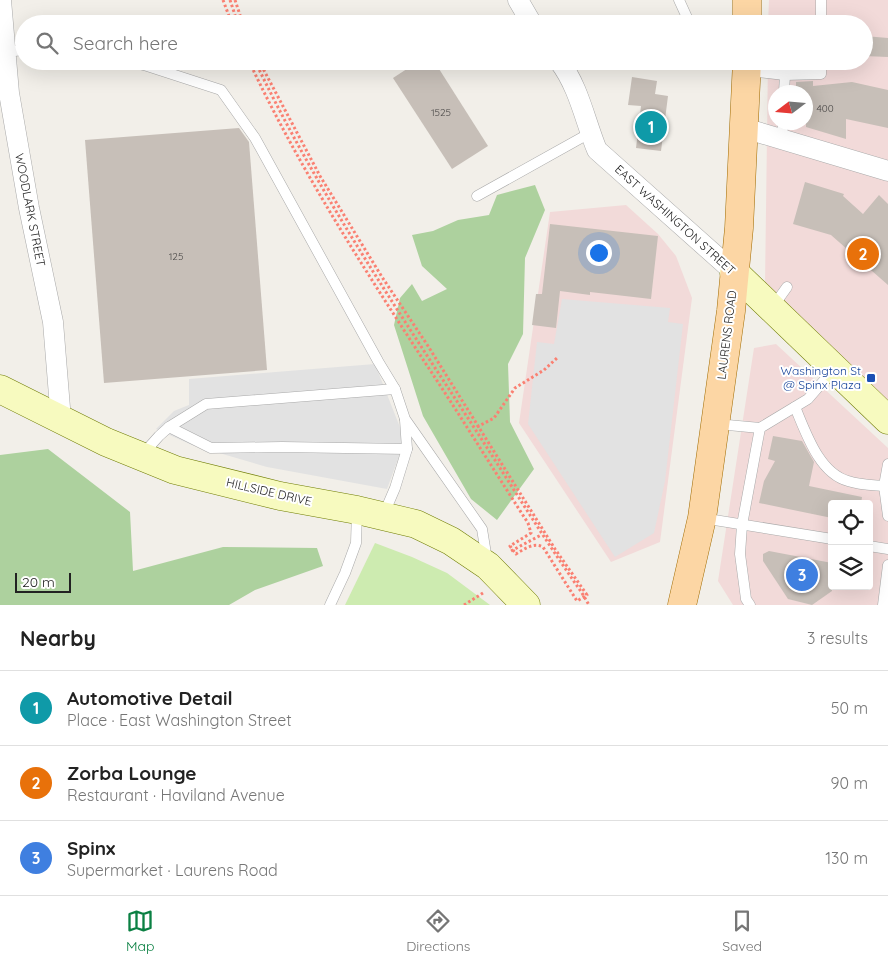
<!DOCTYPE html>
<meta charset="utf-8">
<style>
:root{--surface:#fff;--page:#f2f2f2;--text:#222;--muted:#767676;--line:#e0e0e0;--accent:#0b8043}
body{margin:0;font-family:Quicksand,sans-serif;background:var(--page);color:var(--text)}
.controls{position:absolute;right:15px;bottom:15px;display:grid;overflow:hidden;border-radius:5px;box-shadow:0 5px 20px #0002}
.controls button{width:45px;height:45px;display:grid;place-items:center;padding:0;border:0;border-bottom:1px solid var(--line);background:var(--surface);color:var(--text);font:25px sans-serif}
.compass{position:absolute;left:768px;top:85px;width:45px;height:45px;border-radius:50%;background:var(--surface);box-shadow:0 5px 20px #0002;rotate:254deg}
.scale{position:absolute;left:15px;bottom:12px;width:56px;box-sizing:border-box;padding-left:5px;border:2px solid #222;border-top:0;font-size:14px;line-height:18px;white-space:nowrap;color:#222;-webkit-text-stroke:4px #fff;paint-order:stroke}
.you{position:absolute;left:598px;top:252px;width:18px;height:18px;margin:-12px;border:4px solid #fff;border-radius:50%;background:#1a73e8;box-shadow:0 0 0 8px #1a73e833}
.badge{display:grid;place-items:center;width:32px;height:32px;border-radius:50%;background:var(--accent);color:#fff;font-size:16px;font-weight:700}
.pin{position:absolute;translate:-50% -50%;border:2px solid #fff;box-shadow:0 1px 5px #0006}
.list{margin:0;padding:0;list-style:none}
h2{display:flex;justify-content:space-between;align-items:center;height:65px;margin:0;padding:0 20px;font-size:21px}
h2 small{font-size:16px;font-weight:400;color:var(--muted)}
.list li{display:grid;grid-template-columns:32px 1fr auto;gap:15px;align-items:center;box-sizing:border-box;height:75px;padding:0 20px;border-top:1px solid var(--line)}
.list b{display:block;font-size:19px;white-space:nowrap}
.list p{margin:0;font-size:16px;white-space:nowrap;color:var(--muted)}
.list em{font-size:16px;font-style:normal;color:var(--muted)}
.icon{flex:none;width:28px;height:28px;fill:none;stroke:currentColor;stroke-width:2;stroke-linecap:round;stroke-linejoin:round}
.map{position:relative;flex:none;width:888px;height:605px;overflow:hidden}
.search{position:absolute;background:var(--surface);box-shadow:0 5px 20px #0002;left:15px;right:15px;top:15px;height:55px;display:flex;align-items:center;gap:12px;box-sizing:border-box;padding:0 18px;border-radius:28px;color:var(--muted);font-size:19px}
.sheet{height:290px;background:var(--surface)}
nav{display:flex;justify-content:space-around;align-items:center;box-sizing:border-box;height:70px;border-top:1px solid var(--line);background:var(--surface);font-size:14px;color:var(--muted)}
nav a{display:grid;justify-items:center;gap:2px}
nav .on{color:var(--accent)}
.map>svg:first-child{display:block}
.commercial{fill:#f2dad9;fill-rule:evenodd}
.grass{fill:#cdebb0}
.forest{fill:#add19e}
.parking{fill:#e2e2e2}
.building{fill:#c7bfb8}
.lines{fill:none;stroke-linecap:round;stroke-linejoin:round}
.lane-casing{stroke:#a9a9a9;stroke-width:11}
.street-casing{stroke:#a9a9a9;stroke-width:21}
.secondary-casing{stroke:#707d05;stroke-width:29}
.primary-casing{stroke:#a06b00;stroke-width:29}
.path{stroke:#fa8072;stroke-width:3;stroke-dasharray:2.5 2.5;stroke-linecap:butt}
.lane{stroke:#fff;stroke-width:10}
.street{stroke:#fff;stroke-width:20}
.secondary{stroke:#f7fabf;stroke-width:28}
.primary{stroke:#fcd6a4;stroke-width:28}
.path-bridge{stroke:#fa8072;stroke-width:3;stroke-dasharray:2.5 2.5;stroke-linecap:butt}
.transit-dot{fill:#1a4fb4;stroke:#fff;stroke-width:2}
.labels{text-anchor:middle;stroke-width:4;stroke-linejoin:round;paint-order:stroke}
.number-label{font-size:10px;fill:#4b4948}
.street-label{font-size:12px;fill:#222;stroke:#fff}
.transit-label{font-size:12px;fill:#164399;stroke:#fff;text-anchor:end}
</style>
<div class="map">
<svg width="888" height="605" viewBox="0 0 888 605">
<rect width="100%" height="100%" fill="#f2efe9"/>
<g class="commercial">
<path d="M 769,0 L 888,0 L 888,405 L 765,284 L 768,61 L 864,61 L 864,24 L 768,24 ZM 776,92 L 806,92 L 806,122 L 776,122 Z"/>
<polygon points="626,205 658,234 676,256 692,298 660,542 611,562 519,423 550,212"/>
<path d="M 776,344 L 888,448 L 888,605 L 733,605 L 718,581 L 754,348 ZM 832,504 L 869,504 L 869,586 L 832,586 Z"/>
</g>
<polygon class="grass" points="375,543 412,557 447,573 490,605 345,605"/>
<g class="forest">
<polygon points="535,185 545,210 525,258 523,334 508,364 510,422 534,469 497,520 471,499 423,416 394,325 400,298 412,284 422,301 447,289 422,266 412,235 433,231 458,220 489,215 497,195"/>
<polygon points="48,449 130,512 133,571 223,547 317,548 323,566 255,590 229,605 0,605 0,455"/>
</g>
<g class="parking">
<polygon points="562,299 670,308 668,322 683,324 665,481 654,533 615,557 528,424 537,342 554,344"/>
<polygon points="375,364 405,440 387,489 267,467 192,445 156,429 174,411 189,405 189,379"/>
</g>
<g class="building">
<polygon points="864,36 888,38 888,57 864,56"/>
<polygon points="419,61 434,61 488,146 452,169 393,78"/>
<polygon points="632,77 657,81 655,94 668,96 661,151 636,148 641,106 628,105"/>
<polygon points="813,81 813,86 852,82 888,90 888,128 846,119 846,139 806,127 806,92 796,92 796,82"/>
<polygon points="239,128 249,142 267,370 104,383 85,140"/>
<polygon points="805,182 844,194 843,196 863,214 879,195 888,204 888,285 831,235 793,224"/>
<polygon points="550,224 658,236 651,299 590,292 590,295 560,291 556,328 532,325 536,294 542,294"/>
<polygon points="773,436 802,441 814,462 809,486 862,497 861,504 832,504 832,518 759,503 764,481 775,461 768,459"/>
<polygon points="769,551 832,563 832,591 812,605 788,599 763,561 763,554"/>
</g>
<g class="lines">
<defs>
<g id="lane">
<polyline points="679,0 690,24"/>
<polyline points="821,0 821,24"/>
<polyline points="5,52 24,50"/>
<polyline points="125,61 144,65 221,90 255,138 378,361 395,389 405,419 482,529 487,560"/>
<polyline points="697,61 697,63"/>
<polyline points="749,71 785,75 784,92"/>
<polyline points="785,75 821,74 821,61"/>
<polyline points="782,140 783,122"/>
<polyline points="477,196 590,133"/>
<polyline points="772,308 787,287"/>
<path d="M 795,407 C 806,433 819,473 848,481 C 860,485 872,485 884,486"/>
<polyline points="717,424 760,428 808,399 833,370"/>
<polyline points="169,427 206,404 395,389"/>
<polyline points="142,455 159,436 169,427 211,448 282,447 407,449"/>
<polyline points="888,464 884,486 888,516"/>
<polyline points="383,516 395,488 407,449 405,420"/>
<polyline points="702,518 832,539"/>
<polyline points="869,546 888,549"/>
<polyline points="330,605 345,573 356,543 357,511"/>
<polyline points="750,605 746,599 740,554 742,525 760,428"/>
<polyline points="883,605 888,565"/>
</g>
<g id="street">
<polyline points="1,0 9,93 29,208 53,322 61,420"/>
<polyline points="518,0 532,24"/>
<path d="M 559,61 C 579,87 585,121 597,150 L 734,272"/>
<polyline points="744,128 888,171"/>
</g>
<g id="secondary">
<polyline points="734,272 888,420"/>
<polyline points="0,389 106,442 175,470 280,496 357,510 416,524 451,541 488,566 526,605"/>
</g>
<g id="primary">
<polyline points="747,24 747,0"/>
<polyline points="682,605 702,518 731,311 739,228 747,61"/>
</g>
</defs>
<use href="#lane" class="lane-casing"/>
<use href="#street" class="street-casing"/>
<use href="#secondary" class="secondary-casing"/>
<use href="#primary" class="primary-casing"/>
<g class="path">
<polyline points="223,0 232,24"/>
<polyline points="230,0 238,24"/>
<polyline points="235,0 243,24"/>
<path d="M 249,61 C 298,166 361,264 424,361 C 460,415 493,469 528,523 L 531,533 L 510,546 L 516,554 C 524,549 534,542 543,547 L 577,601 L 587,595 L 555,549 L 428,346 L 382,277 L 320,176 L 259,61"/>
<path d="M 255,61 C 313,183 388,296 462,409 C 502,470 540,533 582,593"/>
<polyline points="477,427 494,418 515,388 544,370 557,358"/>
<polyline points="511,551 541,535"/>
<polyline points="464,605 483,593"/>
</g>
<use href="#lane" class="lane"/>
<use href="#street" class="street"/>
<use href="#secondary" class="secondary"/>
<use href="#primary" class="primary"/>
<polyline class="path-bridge" points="582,593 589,605"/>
</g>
<rect class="transit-dot" x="866" y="373" width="10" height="10" rx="2.5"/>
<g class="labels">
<g class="number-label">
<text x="825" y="112">400</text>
<text x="441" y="116">1525</text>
<text x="176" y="260">125</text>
</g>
<g class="street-label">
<text transform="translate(30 210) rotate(79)" y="4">WOODLARK STREET</text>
<text transform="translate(675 220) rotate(42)" y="4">EAST WASHINGTON STREET</text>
<text transform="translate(727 335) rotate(-83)" y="4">LAURENS ROAD</text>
<text transform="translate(269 492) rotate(13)" y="4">HILLSIDE DRIVE</text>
</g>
<g class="transit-label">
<text x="861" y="375">Washington St<tspan x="861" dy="14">@ Spinx Plaza</tspan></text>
</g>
</g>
</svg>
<div class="controls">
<button><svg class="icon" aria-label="locate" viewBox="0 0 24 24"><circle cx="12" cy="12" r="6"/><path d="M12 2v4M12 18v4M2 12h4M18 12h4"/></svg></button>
<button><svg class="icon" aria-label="layers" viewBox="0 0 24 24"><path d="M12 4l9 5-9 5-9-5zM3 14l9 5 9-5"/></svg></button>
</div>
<svg class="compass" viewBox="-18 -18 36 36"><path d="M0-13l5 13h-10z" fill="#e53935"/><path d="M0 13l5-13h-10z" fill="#767676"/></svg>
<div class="scale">20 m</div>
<div class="you"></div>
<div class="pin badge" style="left:651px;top:127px;background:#0f9aa8">1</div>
<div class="pin badge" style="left:863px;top:254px;background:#e8710a">2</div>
<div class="pin badge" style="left:802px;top:575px;background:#3f7fe0">3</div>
<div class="search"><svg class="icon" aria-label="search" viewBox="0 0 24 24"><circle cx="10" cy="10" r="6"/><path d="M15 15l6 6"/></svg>Search here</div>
</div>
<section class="sheet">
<h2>Nearby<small>3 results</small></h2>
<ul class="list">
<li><span class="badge" style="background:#0f9aa8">1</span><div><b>Automotive Detail</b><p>Place · East Washington Street</p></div><em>50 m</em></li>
<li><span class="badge" style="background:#e8710a">2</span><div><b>Zorba Lounge</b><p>Restaurant · Haviland Avenue</p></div><em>90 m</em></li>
<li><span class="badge" style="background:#3f7fe0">3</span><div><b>Spinx</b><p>Supermarket · Laurens Road</p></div><em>130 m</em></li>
</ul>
</section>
<nav>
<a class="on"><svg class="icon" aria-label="map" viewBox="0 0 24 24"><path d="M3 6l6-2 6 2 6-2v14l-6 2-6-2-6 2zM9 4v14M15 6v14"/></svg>Map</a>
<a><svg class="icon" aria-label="directions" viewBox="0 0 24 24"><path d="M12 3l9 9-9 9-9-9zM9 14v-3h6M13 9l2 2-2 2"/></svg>Directions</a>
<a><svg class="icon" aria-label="saved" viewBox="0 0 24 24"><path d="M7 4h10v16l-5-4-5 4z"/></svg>Saved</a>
</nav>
